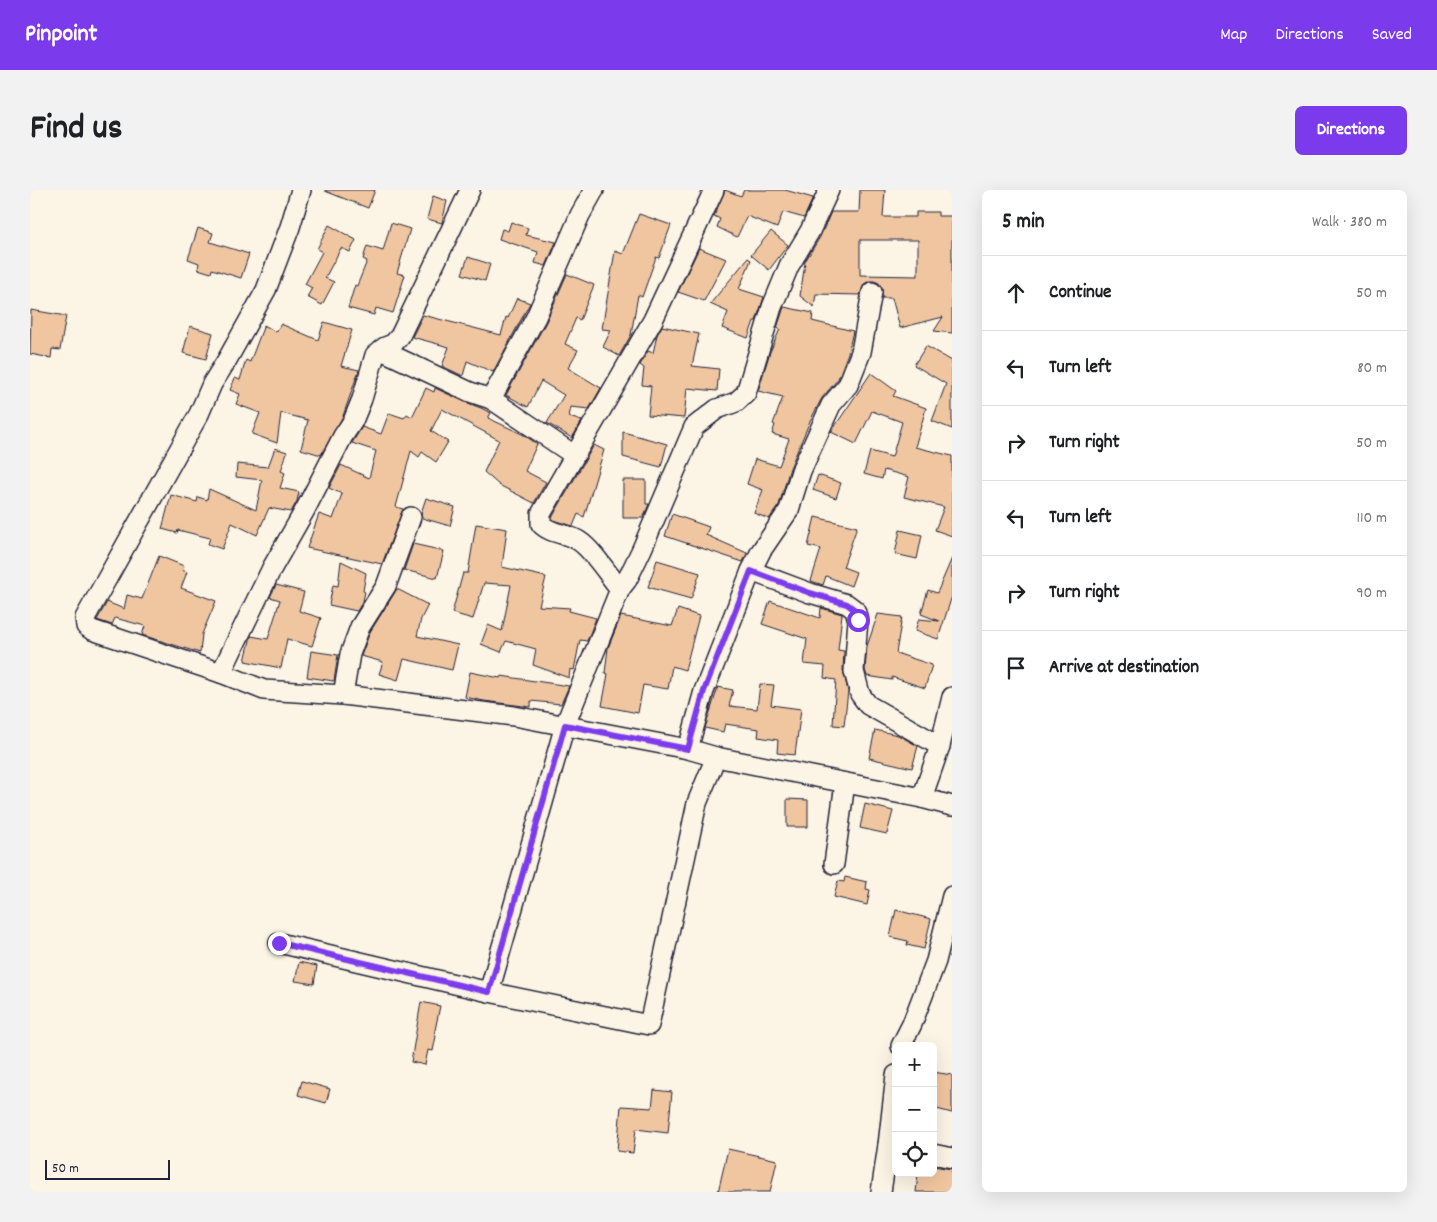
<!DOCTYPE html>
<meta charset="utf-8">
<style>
:root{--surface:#fff;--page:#f2f2f2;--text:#202124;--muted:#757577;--line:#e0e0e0;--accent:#7c3aed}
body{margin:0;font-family:Dekko,sans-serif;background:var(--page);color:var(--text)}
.controls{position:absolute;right:15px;bottom:15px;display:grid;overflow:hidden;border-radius:8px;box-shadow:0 5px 20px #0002}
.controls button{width:45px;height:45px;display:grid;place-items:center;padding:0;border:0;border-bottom:1px solid var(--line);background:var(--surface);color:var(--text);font:25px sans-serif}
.scale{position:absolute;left:15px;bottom:12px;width:125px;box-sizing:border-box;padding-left:5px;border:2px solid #22223b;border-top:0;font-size:14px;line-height:18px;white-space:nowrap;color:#22223b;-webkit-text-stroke:4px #fcf5e5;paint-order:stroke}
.stop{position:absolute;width:15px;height:15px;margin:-11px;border:4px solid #7c3aed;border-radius:50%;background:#fff}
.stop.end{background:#7c3aed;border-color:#fff;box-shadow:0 1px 5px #0008}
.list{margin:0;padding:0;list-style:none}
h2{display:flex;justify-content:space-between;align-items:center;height:65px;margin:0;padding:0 20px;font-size:21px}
h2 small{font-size:16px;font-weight:400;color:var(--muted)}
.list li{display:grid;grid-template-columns:32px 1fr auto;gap:15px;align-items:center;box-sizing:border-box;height:75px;padding:0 20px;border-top:1px solid var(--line)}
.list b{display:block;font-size:19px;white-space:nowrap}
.list em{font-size:16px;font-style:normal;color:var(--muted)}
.icon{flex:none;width:28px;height:28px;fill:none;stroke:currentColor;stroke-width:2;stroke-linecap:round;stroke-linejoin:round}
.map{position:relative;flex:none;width:922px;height:1002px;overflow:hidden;border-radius:8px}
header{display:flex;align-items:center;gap:30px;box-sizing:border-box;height:70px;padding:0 25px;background:var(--accent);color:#fff}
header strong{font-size:24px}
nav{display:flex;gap:28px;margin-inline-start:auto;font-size:18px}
.intro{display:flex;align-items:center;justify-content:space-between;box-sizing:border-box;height:120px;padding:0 30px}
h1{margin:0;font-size:35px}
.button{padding:12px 22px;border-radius:8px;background:var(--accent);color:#fff;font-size:18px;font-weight:700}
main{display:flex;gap:30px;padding:0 30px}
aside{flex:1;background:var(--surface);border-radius:8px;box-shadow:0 5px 20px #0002}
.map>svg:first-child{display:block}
.building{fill:#f0c6a0;stroke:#22223b;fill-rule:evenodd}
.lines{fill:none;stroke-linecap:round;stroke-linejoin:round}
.minor-casing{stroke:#22223b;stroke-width:22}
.minor{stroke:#fcf5e5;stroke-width:19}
.route{stroke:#7c3aed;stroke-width:6}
</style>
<header>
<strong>Pinpoint</strong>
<nav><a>Map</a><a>Directions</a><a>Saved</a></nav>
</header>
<div class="intro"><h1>Find us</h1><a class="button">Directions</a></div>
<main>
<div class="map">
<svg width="922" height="1002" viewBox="0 0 922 1002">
<rect width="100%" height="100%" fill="#fcf5e5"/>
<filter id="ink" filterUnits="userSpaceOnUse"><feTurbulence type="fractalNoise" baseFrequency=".02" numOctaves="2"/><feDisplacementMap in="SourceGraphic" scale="10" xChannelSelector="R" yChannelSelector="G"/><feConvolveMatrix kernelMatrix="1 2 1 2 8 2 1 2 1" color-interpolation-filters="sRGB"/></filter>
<g filter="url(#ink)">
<g class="building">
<polygon points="295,0 345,0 338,18 295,1"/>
<polygon points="695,0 711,6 714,0 755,0 783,8 774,28 753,22 747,38 717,26 707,47 687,37 690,29 684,26"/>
<path d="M 830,0 L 855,0 L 853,27 L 886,27 L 886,22 L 908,22 L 908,26 L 922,26 L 922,143 L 904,141 L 913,127 L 870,138 L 862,108 L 852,108 L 852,98 L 849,93 L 844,91 L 839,91 L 834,94 L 830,105 L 786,104 L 784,117 L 770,106 L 775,73 L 774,73 L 790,47 L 801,22 L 829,22 ZM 830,50 L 888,50 L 888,86 L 830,85 Z"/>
<polygon points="403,6 417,11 412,33 397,29"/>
<polygon points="609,24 641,35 629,68 626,67 612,107 608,105 601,145 589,166 573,157 581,140 572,139 585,61 593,64"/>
<polygon points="481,32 498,38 496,45 526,52 516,76 505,73 508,62 469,49 472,39 478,41"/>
<polygon points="361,33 380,39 367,83 375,85 363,123 346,118 344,125 318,118 325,95 327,96 337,71 333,69 337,56 353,61"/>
<polygon points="299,35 326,50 320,62 311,58 295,88 304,92 292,115 277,107 282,98 275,94 292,62 287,59"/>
<polygon points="168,38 183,43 180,52 219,64 211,88 182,79 181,83 168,79 169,73 158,69"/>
<polygon points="741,41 758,55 739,80 721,65"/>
<polygon points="669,58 696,69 674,111 648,102"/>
<polygon points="438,67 460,74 455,91 432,84"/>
<polygon points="718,68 721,70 709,99 734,107 726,131 724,131 718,148 692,138 698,122 680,114"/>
<polygon points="537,84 564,95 550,130 546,128 535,154 548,160 538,178 571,198 559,219 541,217 539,227 552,231 542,248 517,233 534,205 511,191 498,217 476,205 516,132"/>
<polygon points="487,108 500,113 463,182 437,171 433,186 412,176 419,157 382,147 393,125 471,145 476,127 478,128"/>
<polygon points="754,117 783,123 782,131 823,141 818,163 808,189 792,208 780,231 760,278 749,315 739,329 724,323 733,300 717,294 725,269 749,276 759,249 742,244 745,235 743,234 753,207 728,201 740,162 750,139 747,138"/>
<polygon points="1,120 36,126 30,160 22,159 21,168 0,164"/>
<polygon points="294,132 322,140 311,176 329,180 313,226 291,265 271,259 278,230 251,223 247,253 222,244 230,223 206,214 210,204 200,200 205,188 210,190 216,170 220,172 234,135 246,142 251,134 288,150"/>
<polygon points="160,136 183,143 176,169 153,163"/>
<polygon points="632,136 669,144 662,176 689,179 687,201 657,198 654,228 618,225 621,196 612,195 614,178 610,175 618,161 623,163 627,145"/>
<polygon points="896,156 922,171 922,239 902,231 916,194 884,175"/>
<polygon points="841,183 866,201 863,206 896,218 885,257 922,266 922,346 905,340 914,317 874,307 879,287 854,280 852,289 834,284 840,261 862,267 872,232 842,221 826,254 801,242"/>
<polygon points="396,198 404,202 405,198 435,212 451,218 461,223 458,228 494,245 507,254 495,281 516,292 504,313 469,295 454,282 469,250 412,219 401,241 418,252 406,272 392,262 389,267 381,261 366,317 373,319 352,374 277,358 289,324 303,329 312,304 299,298 311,275 339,288 346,261 322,253 332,237 351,244 359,223 374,228 377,224 382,227"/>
<polygon points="593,242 637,254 631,277 593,267"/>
<polygon points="564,255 574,260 554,327 548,324 543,336 524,330 522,329 523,326"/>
<polygon points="245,258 257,262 251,281 255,283 250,298 269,302 267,311 261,322 239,318 227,345 202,333 192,359 178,354 180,348 148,340 147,343 132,339 141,305 167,312 168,307 177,310 179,299 226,320 232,290 206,287 207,274 238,277"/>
<polygon points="788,285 811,293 806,308 783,300"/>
<polygon points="593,290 616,290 616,314 619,314 613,328 593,328"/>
<polygon points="396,308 425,317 420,336 392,328 391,323"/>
<polygon points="642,324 679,337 676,345 717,363 713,372 635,346"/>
<polygon points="785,327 827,337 813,377 826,382 821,396 796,386 793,395 781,391 791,359 778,356"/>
<polygon points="446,334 477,339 472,377 516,387 509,416 540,418 539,421 566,428 557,451 550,450 544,480 540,479 539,488 503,475 506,459 476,451 471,462 451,454 458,435 472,441 481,395 454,393 443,429 422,423 433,383 438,383"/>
<polygon points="870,340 892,345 887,369 865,364"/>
<polygon points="383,354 414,361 407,388 374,380"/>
<polygon points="129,366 154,376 152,380 157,382 151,398 186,411 172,444 170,463 112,445 115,436 85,428 82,435 67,430 77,412 94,419 97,405 112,409"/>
<polygon points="922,368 922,406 908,449 885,441 889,429 909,431 891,424 898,400 907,403"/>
<polygon points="627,370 670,383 661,409 618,397"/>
<polygon points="311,371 336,383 333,401 335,402 333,411 327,421 299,415 303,395 308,396"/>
<polygon points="246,395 274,402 269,421 291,428 282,456 257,449 251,478 215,471 221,446 238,449 250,410 240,407"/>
<polygon points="367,399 398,415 391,429 387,446 428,455 422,480 374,469 368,490 349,484 353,472 331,466 340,442"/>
<polygon points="740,411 790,428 791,418 812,424 808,460 814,461 813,480 818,501 814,536 803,535 806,490 794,488 795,476 774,474 777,449 732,434"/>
<polygon points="648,419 669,426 655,480 642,476 638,499 613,495 608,523 572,516 578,484 575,483 578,458 591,426 642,436"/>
<polygon points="848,424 872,427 866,463 902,475 895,498 862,487 862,490 837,486 835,480 837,456"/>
<polygon points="281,461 308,465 304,491 277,487"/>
<polygon points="440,482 470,488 471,486 539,496 531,514 501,511 501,517 454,511 435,507"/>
<polygon points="730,494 744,495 741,515 771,519 765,565 747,563 748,550 728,547 729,539 695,534 693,542 675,538 688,497 703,500 699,516 727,519"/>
<polygon points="845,540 868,545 888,556 882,578 839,568"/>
<polygon points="757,609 778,610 778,637 757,637"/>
<polygon points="835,614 863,621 857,644 830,638"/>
<polygon points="815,687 837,692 836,699 840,700 837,715 804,707 808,691 814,692"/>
<polygon points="866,720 901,729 894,759 877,755 878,751 860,747"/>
<polygon points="269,772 287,776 284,794 265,791"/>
<polygon points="391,812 410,816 404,845 406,846 403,861 398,860 395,875 381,872"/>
<polygon points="903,882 922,885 922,923 903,918"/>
<polygon points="272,891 300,899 296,913 268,905"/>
<polygon points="624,900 642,902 638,943 606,939 603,963 587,961 591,916 622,918"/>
<polygon points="698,959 747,970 740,1002 688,1002"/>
<polygon points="903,976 922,979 922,1002 886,1002 888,983 903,983"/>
</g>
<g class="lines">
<defs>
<g id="minor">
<polyline points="271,0 260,37 236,100 197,170 182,194 169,224 55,428 56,436 62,440 191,483 234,500 313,505 484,526 658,559 686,567 892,608 922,616"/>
<polyline points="351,160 440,202 461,209 544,265"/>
<polyline points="461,209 506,127 550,25 564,0"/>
<polyline points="721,381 780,403 817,414 825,420 828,430 824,481 830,504 838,515 910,556"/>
<polyline points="590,399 597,390 612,359 664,237 687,219 706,212 716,203 742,117 759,76 780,41 799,0"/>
<polyline points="191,483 242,378 275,320 313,246 323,231 332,209 345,165 355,157 363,154 370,146 440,0"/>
<polyline points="313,505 320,464 330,437 356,396 381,327"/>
<polyline points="658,559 674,501 721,381 731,361 759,320 771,281 801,215 818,195 831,162 842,102"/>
<polyline points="892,608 910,556 922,507"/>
<polyline points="804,674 815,593"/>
<path d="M 249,753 L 459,802 L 535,535 L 590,399 C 579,386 563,360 549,351 C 537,343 520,344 511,334 L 511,324 L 623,130 L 684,0"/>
<polyline points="459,802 619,835 667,613 686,567"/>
<polyline points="871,856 882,834 906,771 922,706"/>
<polyline points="866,885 858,955 866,956"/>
<polyline points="903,964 922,968"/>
<polyline points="851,1002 858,955"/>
</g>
</defs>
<use href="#minor" class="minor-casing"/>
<use href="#minor" class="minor"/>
</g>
</g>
<g class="lines" filter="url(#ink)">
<polyline class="route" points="249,753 459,802 535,535 658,559 674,501 721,381 780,403 817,414 825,420 828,430"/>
</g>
</svg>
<div class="controls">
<button>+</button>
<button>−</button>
<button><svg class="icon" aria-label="locate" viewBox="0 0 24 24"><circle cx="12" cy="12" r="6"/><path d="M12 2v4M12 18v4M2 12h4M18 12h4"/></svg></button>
</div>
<div class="scale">50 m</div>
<div class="stop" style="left:828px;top:430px"></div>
<div class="stop end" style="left:249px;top:753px"></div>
</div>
<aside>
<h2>5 min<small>Walk · 380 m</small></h2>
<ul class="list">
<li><svg class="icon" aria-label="ahead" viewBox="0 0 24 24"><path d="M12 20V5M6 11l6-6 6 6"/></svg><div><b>Continue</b></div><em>50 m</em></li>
<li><svg class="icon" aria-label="left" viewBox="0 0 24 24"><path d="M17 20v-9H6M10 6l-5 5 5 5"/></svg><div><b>Turn left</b></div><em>80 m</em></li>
<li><svg class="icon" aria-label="right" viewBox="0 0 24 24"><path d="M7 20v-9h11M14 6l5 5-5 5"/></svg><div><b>Turn right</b></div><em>50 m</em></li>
<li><svg class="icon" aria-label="left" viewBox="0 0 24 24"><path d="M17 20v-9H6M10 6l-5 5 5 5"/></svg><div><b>Turn left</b></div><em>110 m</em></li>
<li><svg class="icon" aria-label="right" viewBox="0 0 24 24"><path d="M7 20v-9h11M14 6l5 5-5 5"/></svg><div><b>Turn right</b></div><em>90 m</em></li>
<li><svg class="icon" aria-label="arrive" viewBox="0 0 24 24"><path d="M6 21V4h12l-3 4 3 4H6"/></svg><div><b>Arrive at destination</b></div></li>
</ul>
</aside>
</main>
